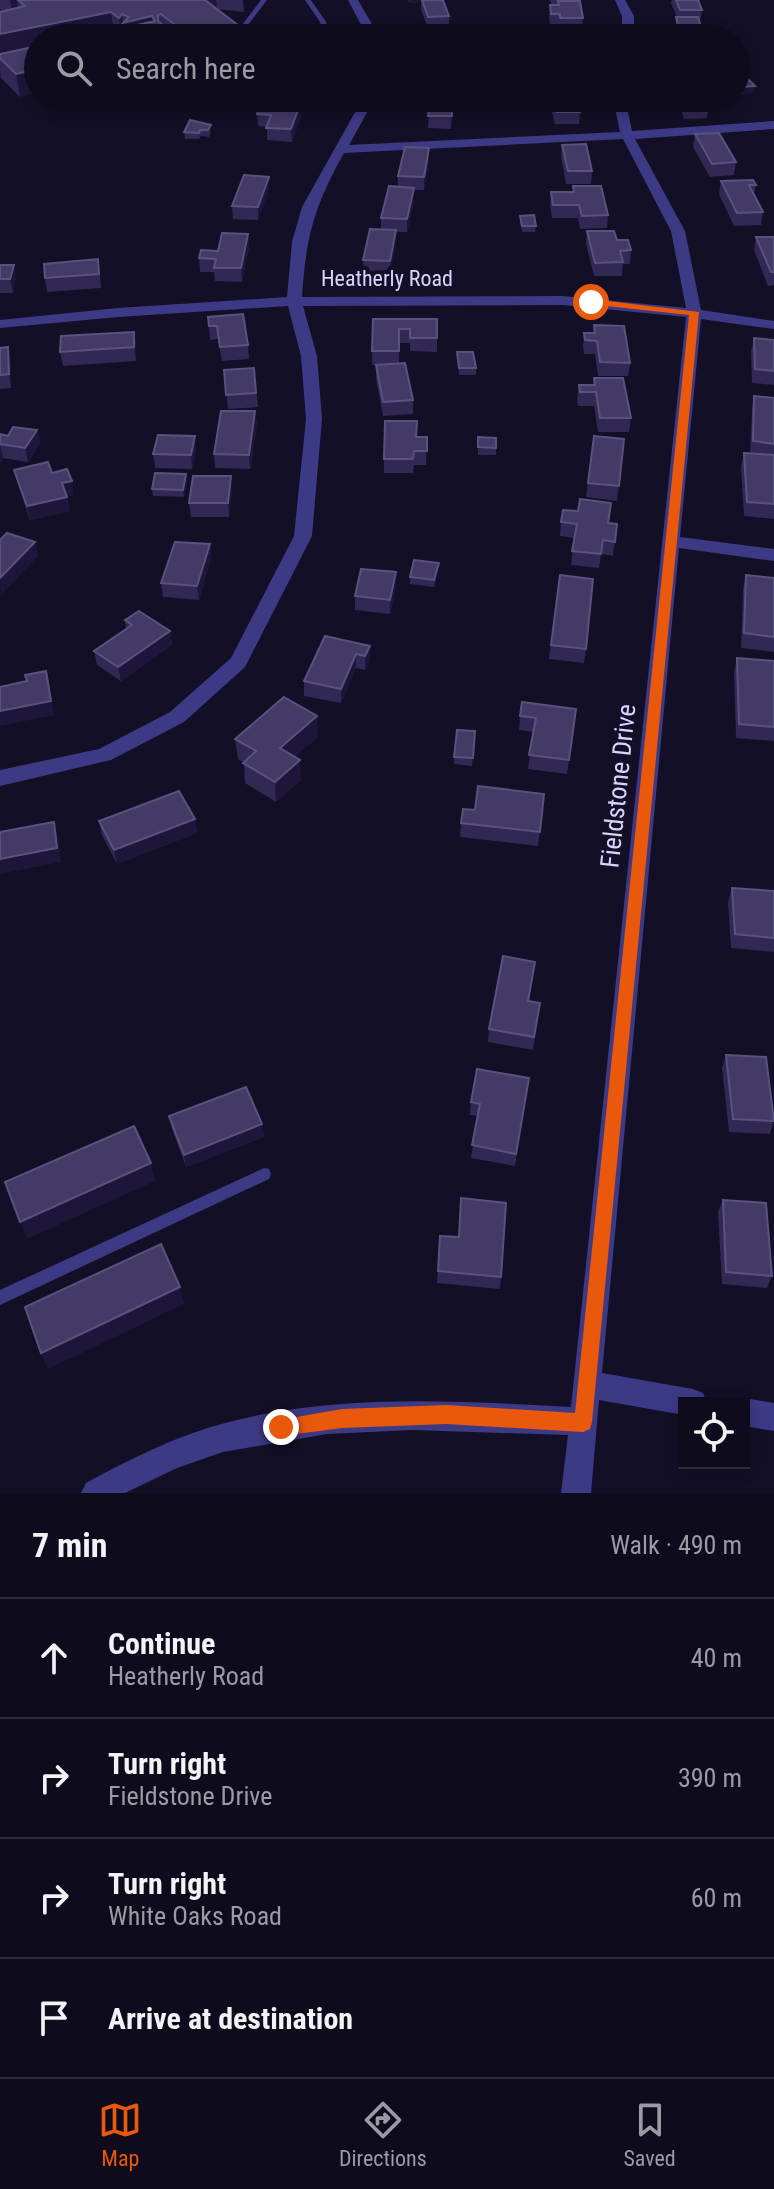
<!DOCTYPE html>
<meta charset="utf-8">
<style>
:root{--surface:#0e0b1c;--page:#1c1929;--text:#f1f3f6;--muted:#9b9ba3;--line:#2e2b3b;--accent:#ea580c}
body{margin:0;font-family:"Roboto Condensed",sans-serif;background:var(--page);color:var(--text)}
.controls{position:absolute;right:24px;bottom:24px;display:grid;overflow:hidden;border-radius:0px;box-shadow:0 4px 12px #0003}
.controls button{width:72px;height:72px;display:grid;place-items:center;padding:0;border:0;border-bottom:2px solid var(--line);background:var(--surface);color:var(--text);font:40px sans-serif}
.stop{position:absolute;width:24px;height:24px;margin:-18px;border:6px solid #ea580c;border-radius:50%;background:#fff}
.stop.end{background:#ea580c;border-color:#fff;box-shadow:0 2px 8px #0008}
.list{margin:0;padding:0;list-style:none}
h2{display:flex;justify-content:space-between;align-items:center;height:104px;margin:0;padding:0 32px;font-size:34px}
h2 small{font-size:26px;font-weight:400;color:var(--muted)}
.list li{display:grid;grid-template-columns:52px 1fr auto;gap:24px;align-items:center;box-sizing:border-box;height:120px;padding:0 32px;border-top:2px solid var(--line)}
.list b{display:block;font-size:30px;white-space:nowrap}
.list p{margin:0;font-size:26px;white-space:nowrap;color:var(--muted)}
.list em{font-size:26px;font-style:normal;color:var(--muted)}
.icon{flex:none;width:44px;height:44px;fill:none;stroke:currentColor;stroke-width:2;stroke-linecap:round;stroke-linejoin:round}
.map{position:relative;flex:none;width:774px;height:1493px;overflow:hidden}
.search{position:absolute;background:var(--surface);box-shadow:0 4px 12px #0003;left:24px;right:24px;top:24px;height:88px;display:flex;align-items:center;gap:20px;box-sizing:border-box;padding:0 28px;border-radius:44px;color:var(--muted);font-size:30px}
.sheet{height:584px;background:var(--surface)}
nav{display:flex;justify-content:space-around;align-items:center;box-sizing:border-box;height:112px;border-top:2px solid var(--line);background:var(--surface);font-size:22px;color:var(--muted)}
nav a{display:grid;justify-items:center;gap:4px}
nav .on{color:var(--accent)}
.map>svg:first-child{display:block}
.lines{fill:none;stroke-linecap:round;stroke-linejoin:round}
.lane{fill:#3d3a85;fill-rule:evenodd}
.street{fill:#3d3a85;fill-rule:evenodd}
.wall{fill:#312854}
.shaded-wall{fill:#1d163a}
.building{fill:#433a66;stroke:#5a527e;stroke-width:2}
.route{fill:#ea580c}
.labels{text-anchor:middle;stroke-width:8;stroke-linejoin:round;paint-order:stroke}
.far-street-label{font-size:22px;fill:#d9d4ff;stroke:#130f26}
.street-label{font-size:26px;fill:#d9d4ff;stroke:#130f26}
</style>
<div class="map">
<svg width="774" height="1493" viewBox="0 0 774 1493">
<rect width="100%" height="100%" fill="#130f26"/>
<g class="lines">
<g class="lane">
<polygon points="261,0 267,0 248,25 261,38 254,38 242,25"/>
<polygon points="305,0 311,0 326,22 331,38 325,38 320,22"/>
<polygon points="264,1168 269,1169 271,1174 269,1179 0,1305 0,1290"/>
</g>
<g class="street">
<polygon points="348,0 358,0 380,38 368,38"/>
<polygon points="615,0 625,0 634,16 634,38 622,38 622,16"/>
<path d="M 363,98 L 375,98 L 349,145 L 620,132 L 613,98 L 625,98 L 632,131 L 774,121 L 774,129 L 635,139 L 685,231 L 701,310 L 774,321 L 774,329 L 701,319 L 680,537 L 774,549 L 774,561 L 679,548 L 602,1373 L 693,1389 L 703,1393 L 707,1403 L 684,1403 L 684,1415 L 599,1400 L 591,1493 L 561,1493 L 568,1435 L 412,1430 L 327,1434 L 223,1452 L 177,1468 L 125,1493 L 81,1493 L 86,1483 C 130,1459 176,1436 225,1423 C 337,1393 456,1401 571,1407 L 686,317 L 563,305 L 303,306 L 317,356 L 322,419 L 312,536 L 245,667 L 184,722 L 111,760 L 0,786 L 0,770 L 99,749 L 170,712 L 231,658 L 294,536 L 306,419 L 301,356 L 288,306 L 118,317 L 0,328 L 0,320 L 118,308 L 287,297 L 292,242 L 302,207 ZM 623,139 L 671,231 L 686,308 L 563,296 L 302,297 C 306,236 314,207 344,153 Z"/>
<polygon points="744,1398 774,1403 774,1431 744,1426 744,1403 734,1403"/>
</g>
</g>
<g class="wall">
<polygon points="0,0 243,0 244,12 217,9 251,35 251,38 106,38 105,35 94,38 20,97 1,78 0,70 0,12 2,11 0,9"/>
<polygon points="408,0 443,0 449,16 449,28 456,29 458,38 423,38 423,27 428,28 421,10 421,2 410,3"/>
<polygon points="550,0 572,0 583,18 582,26 585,38 559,38 559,26 550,26 549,17 550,5 558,5 558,4 552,5"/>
<polygon points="672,0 698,0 702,10 700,22 699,22 704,38 677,38 675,29 677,17 671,3"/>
<polygon points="736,80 755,86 754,92 742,94 736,87"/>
<polygon points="430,98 453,98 451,129 428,128"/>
<polygon points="535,98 577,98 580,112 579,124 555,124 550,104 535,105"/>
<polygon points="677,98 716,98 714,111 708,111 707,118 684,119"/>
<polygon points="301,102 301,115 292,142 267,140 267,127 258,126 257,114 275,106"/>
<polygon points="190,120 211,131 209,137 201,136 199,139 185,139 184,132"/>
<polygon points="695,134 736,162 734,175 710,177 693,147"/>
<polygon points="562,145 592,171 591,184 566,184 561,157"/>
<polygon points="429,161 424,190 414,190 414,201 407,232 396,232 396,243 390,275 364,273 363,260 381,229 381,218 398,187 398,176"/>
<polygon points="721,181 756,185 754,194 763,212 761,225 734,226 719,194"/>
<polygon points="573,186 608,215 607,228 580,229 578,218 552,218 550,205 551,192 573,192"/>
<polygon points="269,189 258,220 233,219 232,206"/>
<polygon points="520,216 536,226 535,232 522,232 520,222"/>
<polygon points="587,231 631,250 630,264 623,264 622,276 594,276 586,244"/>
<polygon points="248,234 249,247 242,282 215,281 214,272 200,272 199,258 218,251"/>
<polygon points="756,237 774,237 774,285 768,286 754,250"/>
<polygon points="0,265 16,278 13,293 0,293"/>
<polygon points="100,273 101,288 47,292 45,278"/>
<polygon points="208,317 248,345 249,359 222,361 218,339 210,340"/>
<polygon points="373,319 437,338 437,352 410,351 410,343 399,343 399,363 413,400 413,414 383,416 376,379 376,365 372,365"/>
<polygon points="594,325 630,363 628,376 598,376 595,354 584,354 583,346 584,333 593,333"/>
<polygon points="134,332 136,345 136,361 63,366 60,352"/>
<polygon points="754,338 774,340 774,385 752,383 751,352"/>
<polygon points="0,348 11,361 11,388 0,389"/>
<polygon points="457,352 476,368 476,375 459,375"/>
<polygon points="254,368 258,407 228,409 224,370"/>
<polygon points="594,378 631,418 629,432 598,432 594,406 578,406 577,399 579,385 593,385"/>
<polygon points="754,396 774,398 774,519 744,516 741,467 744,453 750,453 752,410"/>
<polygon points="255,411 257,425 250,469 215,468 214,454"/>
<polygon points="37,430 40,444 28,462 3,458 0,463 0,434 8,436"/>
<polygon points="594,436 624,439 617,501 586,497"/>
<polygon points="416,437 427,437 426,465 414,465 413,473 384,473 384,459"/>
<polygon points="478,437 496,438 496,455 478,455"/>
<polygon points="196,450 192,469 155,468 153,454"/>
<polygon points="14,470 52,473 74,495 67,496 70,511 30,520 18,484"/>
<polygon points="186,474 187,481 184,497 153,496 152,489"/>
<polygon points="232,490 229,517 191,517 189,503"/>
<polygon points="561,522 617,524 613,556 601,554 599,568 571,565 574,538 560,536"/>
<polygon points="210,544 211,558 199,600 163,597 161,583"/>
<polygon points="438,570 434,587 410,584 410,577"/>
<polygon points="396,572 396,587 390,614 355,610 355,596"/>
<polygon points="560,575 586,649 584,663 549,659"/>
<polygon points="746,575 774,578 774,652 741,648 743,589"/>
<polygon points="125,620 170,631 172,645 121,681 97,665 94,651 126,629"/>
<polygon points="370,646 370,660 365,670 356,668 341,703 304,696 304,681"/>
<polygon points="737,658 774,661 774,741 736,738 734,672"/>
<polygon points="576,709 567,774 528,769 533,732 519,730 520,716"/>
<polygon points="457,730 475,731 472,766 454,764"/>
<polygon points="318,737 294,757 301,780 276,802 245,783 244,763 238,759 235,739"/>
<polygon points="544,794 538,846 460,837 461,823 475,810"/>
<polygon points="195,819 197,833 117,864 102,835 99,821"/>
<polygon points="732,888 774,891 774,952 731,948 728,902"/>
<polygon points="533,975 529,1001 540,1003 533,1050 488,1042 489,1029"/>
<polygon points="726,1055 774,1119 770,1134 729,1132 722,1068"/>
<polygon points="529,1078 515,1166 471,1158 478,1116 470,1115 471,1102"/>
<polygon points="169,1116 262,1124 264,1137 186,1167 172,1129"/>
<polygon points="723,1200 772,1276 767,1288 722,1284 718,1212"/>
<polygon points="440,1236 458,1237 501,1277 500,1289 437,1283"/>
</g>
<g class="shaded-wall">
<polygon points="10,0 17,0 20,21 14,22"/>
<polygon points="201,0 216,0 218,15"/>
<polygon points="410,0 421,0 421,2 410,3"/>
<polygon points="111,12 114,34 105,32 105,35 92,38 82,33 82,38 38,38 38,49 0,57 0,34"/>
<polygon points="122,14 123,23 152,16 155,38 122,38 119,18"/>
<polygon points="38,69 38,92 20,97 16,74"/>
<polygon points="755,86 754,92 742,94 743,87"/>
<polygon points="301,102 301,115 292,142 291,129"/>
<polygon points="429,148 429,161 424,190 424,177"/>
<polygon points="269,177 269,189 258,220 258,207"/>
<polygon points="414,188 414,201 407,232 407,219"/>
<polygon points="396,230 396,243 390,275 390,261"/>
<polygon points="248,234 249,247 242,282 241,268"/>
<polygon points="14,265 16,278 13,293 10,279"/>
<polygon points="134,332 136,345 136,361 134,347"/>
<polygon points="8,347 11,361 11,388 9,374"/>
<polygon points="255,411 257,425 250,469 249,455"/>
<polygon points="37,430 40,444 28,462 25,448"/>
<polygon points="195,436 196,450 192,469 191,455"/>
<polygon points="0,444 3,458 0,463"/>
<polygon points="186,474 187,481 184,497 183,490"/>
<polygon points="231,476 232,490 229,517 228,503"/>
<polygon points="72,481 74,495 64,497 62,483"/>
<polygon points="67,497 70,511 30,520 27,506"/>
<polygon points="35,542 38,556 1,595 0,578"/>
<polygon points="210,544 211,558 199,600 197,586"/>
<polygon points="396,572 396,587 390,614 390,600"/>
<polygon points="170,631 172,645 121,681 118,667"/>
<polygon points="370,646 370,660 365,670 365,656"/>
<polygon points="356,654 356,668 341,703 341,689"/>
<polygon points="46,671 54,715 0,726 0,711"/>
<polygon points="317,716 318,737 281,769 280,748"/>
<polygon points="300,760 301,780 276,802 275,782"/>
<polygon points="195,819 197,833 117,864 114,850"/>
<polygon points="54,822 58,836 61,862 0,874 0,859"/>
<polygon points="262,1124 264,1137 186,1167 184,1155"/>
<polygon points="151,1163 155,1181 27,1239 20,1222"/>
<polygon points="180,1287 184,1304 48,1369 41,1353"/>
</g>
<g class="building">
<polygon points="18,0 205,0 251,35 237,38 192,38 161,14 158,15 158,21 177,37 111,38 105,32 155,21 152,16 123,23 129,17 122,14 119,18 111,12 0,34 0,12 25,6"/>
<polygon points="422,0 443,0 449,16 428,17"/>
<polygon points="676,0 698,0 702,10 680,10"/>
<polygon points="558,1 580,1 583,18 560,18 560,14 551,14 550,5 559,5"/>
<polygon points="676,17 698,17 704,37 681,37"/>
<polygon points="559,26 582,26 585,38 562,38"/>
<polygon points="423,27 456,29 458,37 426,38"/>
<polygon points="85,30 94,38 72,38 85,35 82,33"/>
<polygon points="38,46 38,69 16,74 0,58 0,54"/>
<polygon points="747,78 755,86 743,87 736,80"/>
<polygon points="430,98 452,98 452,116 428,116"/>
<polygon points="553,98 577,98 580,112 556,112"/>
<polygon points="683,98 716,98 706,98 708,106 685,106"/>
<polygon points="277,101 301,102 291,129 266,128 271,115 257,114 261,105 275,106"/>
<polygon points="190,120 211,125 208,130 200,130 199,133 184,132"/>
<polygon points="719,133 736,162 712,164 695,134"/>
<polygon points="586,144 592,171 568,171 562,145"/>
<polygon points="405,147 429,148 424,177 398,176"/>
<polygon points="244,175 269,177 258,207 232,206"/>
<polygon points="753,180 756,185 749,185 763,212 737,213 721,181"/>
<polygon points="389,186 414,188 407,219 381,218"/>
<polygon points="573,186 601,186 608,215 582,216 579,205 553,205 551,192 574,192"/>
<polygon points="534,215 536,226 522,226 520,216"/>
<polygon points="370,229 396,230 390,261 363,260"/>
<polygon points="587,231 614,231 617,240 628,240 631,250 620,251 623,262 595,263"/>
<polygon points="222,233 248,234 241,268 214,268 216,259 199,258 201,250 218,251"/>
<polygon points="756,237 774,237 774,272 771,272"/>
<polygon points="98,259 99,274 45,278 44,264"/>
<polygon points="0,265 14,265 10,279 0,279"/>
<polygon points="243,314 248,345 220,347 217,326 209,326 208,317"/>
<polygon points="373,319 437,319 437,338 410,338 410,329 399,329 399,351 372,351"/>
<polygon points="594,325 624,326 630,363 600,362 597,341 585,340 584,333 595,333"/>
<polygon points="134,332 134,347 60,352 61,336"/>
<polygon points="754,338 774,340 774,371 755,369"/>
<polygon points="8,347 9,374 0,375 0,348"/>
<polygon points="457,352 473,352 476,368 459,368"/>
<polygon points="405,363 413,400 383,402 376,365"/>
<polygon points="254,368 256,393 226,395 224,370"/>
<polygon points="594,378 623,378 631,418 600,418 596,392 580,392 579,385 595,385"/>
<polygon points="754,396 774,398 774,444 753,441"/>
<polygon points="221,411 255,411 249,455 214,454"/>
<polygon points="385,421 417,421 416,437 427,437 427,451 414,451 413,459 384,459"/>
<polygon points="13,427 37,430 25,448 0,444 0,434 8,436"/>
<polygon points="158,435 195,436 191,455 153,454"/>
<polygon points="594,436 624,439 619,486 588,483"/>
<polygon points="478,437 496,438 496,448 478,447"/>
<polygon points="744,453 774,455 774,504 747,502"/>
<polygon points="48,462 52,473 67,469 72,481 62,483 67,497 27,506 14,470"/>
<polygon points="155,473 186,474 183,490 152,489"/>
<polygon points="193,476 231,476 228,503 189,503"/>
<polygon points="580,499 611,503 608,523 617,524 615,542 603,540 601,554 572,551 577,524 561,522 563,510 578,511"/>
<polygon points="7,533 35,542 0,578 0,540"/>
<polygon points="175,542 210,544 197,586 161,583"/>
<polygon points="414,560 439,563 434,580 410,577"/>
<polygon points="361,569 396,572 390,600 355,596"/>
<polygon points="560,575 593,579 586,649 551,645"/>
<polygon points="746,575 774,578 774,637 744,633"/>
<polygon points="139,611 170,631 118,667 94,651 132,625 125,620"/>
<polygon points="325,636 370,646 365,656 356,654 341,689 304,681"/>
<polygon points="737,658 774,661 774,727 739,724"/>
<polygon points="46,671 51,701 0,711 0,687 27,681 25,675"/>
<polygon points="284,697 317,716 280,748 300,760 275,782 243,763 256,751 235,739"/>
<polygon points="522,702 576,709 569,760 529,755 536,718 520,716"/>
<polygon points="457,730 475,731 473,758 454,757"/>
<polygon points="478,786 544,794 540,832 461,823 463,809 475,810"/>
<polygon points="179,791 195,819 114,850 99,821"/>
<polygon points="54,822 57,848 0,859 0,832"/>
<polygon points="732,888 774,891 774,938 735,934"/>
<polygon points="503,956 535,962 528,1001 540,1003 534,1037 489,1029"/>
<polygon points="726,1055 766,1057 774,1121 733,1119"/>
<polygon points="477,1069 529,1078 516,1154 472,1145 480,1104 471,1102"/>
<polygon points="246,1087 262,1124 184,1155 169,1116"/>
<polygon points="134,1126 151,1163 20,1222 5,1182"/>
<polygon points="461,1198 506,1203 501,1277 438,1271 440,1236 459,1237"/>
<polygon points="723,1200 766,1203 772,1276 726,1272"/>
<polygon points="161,1244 180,1287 41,1353 25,1307"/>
</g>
<polygon class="route" points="591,299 699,312 592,1422 590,1429 583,1432 446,1424 342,1428 281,1436 274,1434 272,1427 274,1421 342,1409 446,1405 575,1413 689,315 588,304"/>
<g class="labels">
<g class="far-street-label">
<text x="387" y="286">Heatherly Road</text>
</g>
<g class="street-label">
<text transform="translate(618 786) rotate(-84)" y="9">Fieldstone Drive</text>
</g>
</g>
</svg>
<div class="controls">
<button><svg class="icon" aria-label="locate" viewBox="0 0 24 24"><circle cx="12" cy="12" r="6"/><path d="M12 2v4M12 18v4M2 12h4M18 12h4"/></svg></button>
</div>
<div class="stop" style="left:591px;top:302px"></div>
<div class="stop end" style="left:281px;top:1427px"></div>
<div class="search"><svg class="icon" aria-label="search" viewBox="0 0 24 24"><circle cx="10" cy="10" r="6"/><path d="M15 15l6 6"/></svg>Search here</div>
</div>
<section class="sheet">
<h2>7 min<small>Walk · 490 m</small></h2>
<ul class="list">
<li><svg class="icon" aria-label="ahead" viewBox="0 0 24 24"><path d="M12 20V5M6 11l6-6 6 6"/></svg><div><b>Continue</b><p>Heatherly Road</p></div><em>40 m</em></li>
<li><svg class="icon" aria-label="right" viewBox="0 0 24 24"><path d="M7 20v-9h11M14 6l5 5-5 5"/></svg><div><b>Turn right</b><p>Fieldstone Drive</p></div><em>390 m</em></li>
<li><svg class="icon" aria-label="right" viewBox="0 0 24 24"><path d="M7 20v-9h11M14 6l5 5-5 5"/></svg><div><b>Turn right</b><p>White Oaks Road</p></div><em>60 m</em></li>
<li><svg class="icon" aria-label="arrive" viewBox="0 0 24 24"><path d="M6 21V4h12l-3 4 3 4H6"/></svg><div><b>Arrive at destination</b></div></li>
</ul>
</section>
<nav>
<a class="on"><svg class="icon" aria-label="map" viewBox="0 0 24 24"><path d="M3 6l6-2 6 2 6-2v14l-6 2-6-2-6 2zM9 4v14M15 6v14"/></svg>Map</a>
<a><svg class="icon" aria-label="directions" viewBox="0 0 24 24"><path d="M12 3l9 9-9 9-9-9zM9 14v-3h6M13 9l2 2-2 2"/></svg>Directions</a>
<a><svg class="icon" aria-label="saved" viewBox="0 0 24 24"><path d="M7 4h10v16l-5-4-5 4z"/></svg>Saved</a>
</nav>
